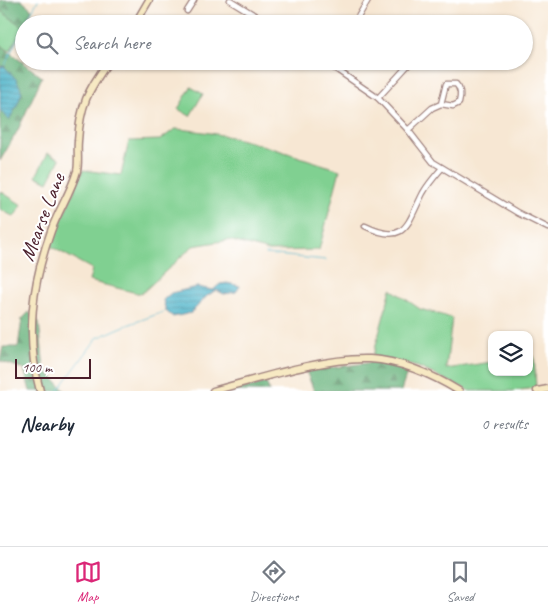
<!DOCTYPE html>
<style>
:root{--surface:#fff;--page:#f2f2f3;--text:#1f2937;--muted:#747a83;--line:#e0e1e3;--accent:#db2777}
body{margin:0;font-family:Caveat,sans-serif;background:var(--page);color:var(--text)}
.controls{position:absolute;right:15px;bottom:15px;display:grid;overflow:hidden;border-radius:10px;box-shadow:0 1px 4px #0004}
.controls button{width:45px;height:45px;display:grid;place-items:center;padding:0;border:0;border-bottom:1px solid var(--line);background:var(--surface);color:var(--text);font:25px sans-serif}
.scale{position:absolute;left:15px;bottom:12px;width:76px;box-sizing:border-box;padding-left:5px;border:2px solid #4a1f2b;border-top:0;font-size:14px;line-height:18px;white-space:nowrap;color:#4a1f2b;-webkit-text-stroke:4px #fff;paint-order:stroke}
.list{margin:0;padding:0;list-style:none}
h2{display:flex;justify-content:space-between;align-items:center;height:65px;margin:0;padding:0 20px;font-size:21px}
h2 small{font-size:16px;font-weight:400;color:var(--muted)}
.icon{flex:none;width:28px;height:28px;fill:none;stroke:currentColor;stroke-width:2;stroke-linecap:round;stroke-linejoin:round}
.map{position:relative;flex:none;width:548px;height:391px;overflow:hidden}
.search{position:absolute;background:var(--surface);box-shadow:0 1px 4px #0004;left:15px;right:15px;top:15px;height:55px;display:flex;align-items:center;gap:12px;box-sizing:border-box;padding:0 18px;border-radius:28px;color:var(--muted);font-size:19px}
.sheet{height:155px;background:var(--surface)}
nav{display:flex;justify-content:space-around;align-items:center;box-sizing:border-box;height:70px;border-top:1px solid var(--line);background:var(--surface);font-size:14px;color:var(--muted)}
nav a{display:grid;justify-items:center;gap:2px}
nav .on{color:var(--accent)}
.map>svg:first-child{display:block}
.grass{fill:#80d091;stroke:#65785e}
.forest{fill:url(#forest-firs);stroke:#596853}
.water{fill:url(#water-rules);stroke:#4a687a}
.lines{fill:none;stroke-linecap:round;stroke-linejoin:round}
.stream{stroke:#4ab2c8;stroke-width:1}
.street-casing{stroke:#a0837f;stroke-width:7}
.secondary-casing{stroke:#a0837f;stroke-width:9}
.street{stroke:#fff;stroke-width:4.5}
.secondary{stroke:#f7e9c3;stroke-width:6}
.labels{text-anchor:middle;stroke-width:4;stroke-linejoin:round;paint-order:stroke}
.street-label{font-size:21px;fill:#4a1f2b;stroke:#fff}
</style>
<div class="map">
<svg width="548" height="391" viewBox="0 0 548 391">
<defs>
<pattern id="forest-firs" width="22" height="20" patternUnits="userSpaceOnUse" patternTransform="scale(1.25)"><rect width="22" height="20" fill="#68b27b"/><path d="M5 1l3.5 6h-7zM16 11l3.5 6h-7z" fill="#589065"/></pattern>
<pattern id="water-rules" width="6" height="5" patternUnits="userSpaceOnUse" patternTransform="scale(1.25)"><rect width="6" height="5" fill="#4ab2c8"/><path d="M0 2.5h6" fill="none" stroke="#4090a3"/></pattern>
</defs>
<rect width="100%" height="100%" fill="#fff"/>
<filter id="ink" filterUnits="userSpaceOnUse"><feTurbulence type="fractalNoise" baseFrequency=".02" numOctaves="2"/><feDisplacementMap in="SourceGraphic" scale="10" xChannelSelector="R" yChannelSelector="G"/><feConvolveMatrix kernelMatrix="1 2 1 2 8 2 1 2 1" color-interpolation-filters="sRGB"/></filter>
<filter id="wash" filterUnits="userSpaceOnUse"><feTurbulence type="fractalNoise" baseFrequency=".0096" numOctaves="4" result="noise"/><feDisplacementMap in="SourceGraphic" scale="20" xChannelSelector="R" yChannelSelector="G"/><feGaussianBlur stdDeviation="1.12" result="paint"/><feColorMatrix in="noise" values="0 0 0 0 0 0 0 0 0 0 0 0 0 0 0 0 0 1.4 0 .05"/><feComposite in="paint" operator="in"/></filter>
<g filter="url(#wash)">
<rect width="100%" height="100%" fill="#f7e7d3"/>
<g class="grass">
<polygon points="0,10 23,27 10,51 0,45"/>
<polygon points="191,87 203,94 190,116 178,109"/>
<path d="M 175,129 C 232,132 286,153 340,170 L 319,250 L 269,251 L 229,240 L 193,246 L 141,294 L 89,281 L 92,269 L 50,246 L 83,170 L 121,175 L 129,141 L 160,140 Z"/>
<polygon points="48,153 60,159 48,182 36,176"/>
<polygon points="0,191 22,205 14,217 0,209"/>
<polygon points="391,289 420,309 452,318 446,369 492,362 492,372 529,372 529,356 534,356 536,388 512,391 470,391 418,367 373,356"/>
</g>
<g class="forest">
<polygon points="0,0 21,0 32,9 23,27 0,10"/>
<polygon points="0,45 42,77 18,130 0,161 0,110 9,120 5,66 0,67"/>
<polygon points="29,312 39,322 44,368 65,391 30,391 24,369 0,361 3,347 18,347 22,319"/>
<polygon points="375,362 408,370 401,391 314,391 306,371"/>
<polygon points="266,383 270,391 232,391"/>
</g>
<g class="water">
<polygon points="4,66 17,80 22,92 17,106 9,120 0,110 0,67"/>
<polygon points="227,283 240,286 236,292 224,294 216,290 207,296 191,313 173,317 166,311 163,300 171,293 197,287 213,290 220,284"/>
</g>
<g class="lines">
<g class="stream">
<polyline points="25,24 38,0"/>
<polyline points="5,65 24,25"/>
<polyline points="266,254 326,260"/>
<polyline points="58,391 97,338 122,327 166,311"/>
</g>
</g>
</g>
<g filter="url(#ink)">
<g class="lines">
<defs>
<g id="street">
<polyline points="230,0 269,24"/>
<polyline points="187,11 194,0"/>
<polyline points="354,24 368,0"/>
<polyline points="324,61 378,98 408,130 433,162 518,213 548,228"/>
<polyline points="378,98 412,61"/>
<path d="M 408,130 L 432,108 L 441,104 L 446,84 L 456,84 C 461,89 461,96 459,103 L 453,106 L 441,104"/>
<path d="M 365,226 C 406,246 407,224 423,193 C 428,184 435,176 442,168"/>
</g>
<g id="secondary">
<polyline points="135,24 149,0"/>
<path d="M 40,391 C 25,336 32,284 51,231 C 58,211 71,192 77,171 C 79,162 77,151 78,141 C 80,105 88,90 109,61"/>
<path d="M 213,391 C 258,379 324,357 370,359 C 402,361 433,375 459,391"/>
<polyline points="537,391 548,389"/>
</g>
</defs>
<use href="#street" class="street-casing"/>
<use href="#secondary" class="secondary-casing"/>
<use href="#street" class="street"/>
<use href="#secondary" class="secondary"/>
</g>
</g>
<g class="labels">
<g class="street-label">
<text transform="translate(42 217) rotate(-69)" y="7">Mearse Lane</text>
</g>
</g>
</svg>
<div class="controls">
<button><svg class="icon" aria-label="layers" viewBox="0 0 24 24"><path d="M12 4l9 5-9 5-9-5zM3 14l9 5 9-5"/></svg></button>
</div>
<div class="scale">100 m</div>
<div class="search"><svg class="icon" aria-label="search" viewBox="0 0 24 24"><circle cx="10" cy="10" r="6"/><path d="M15 15l6 6"/></svg>Search here</div>
</div>
<section class="sheet">
<h2>Nearby<small>0 results</small></h2>
<ul class="list">
</ul>
</section>
<nav>
<a class="on"><svg class="icon" aria-label="map" viewBox="0 0 24 24"><path d="M3 6l6-2 6 2 6-2v14l-6 2-6-2-6 2zM9 4v14M15 6v14"/></svg>Map</a>
<a><svg class="icon" aria-label="directions" viewBox="0 0 24 24"><path d="M12 3l9 9-9 9-9-9zM9 14v-3h6M13 9l2 2-2 2"/></svg>Directions</a>
<a><svg class="icon" aria-label="saved" viewBox="0 0 24 24"><path d="M7 4h10v16l-5-4-5 4z"/></svg>Saved</a>
</nav>
